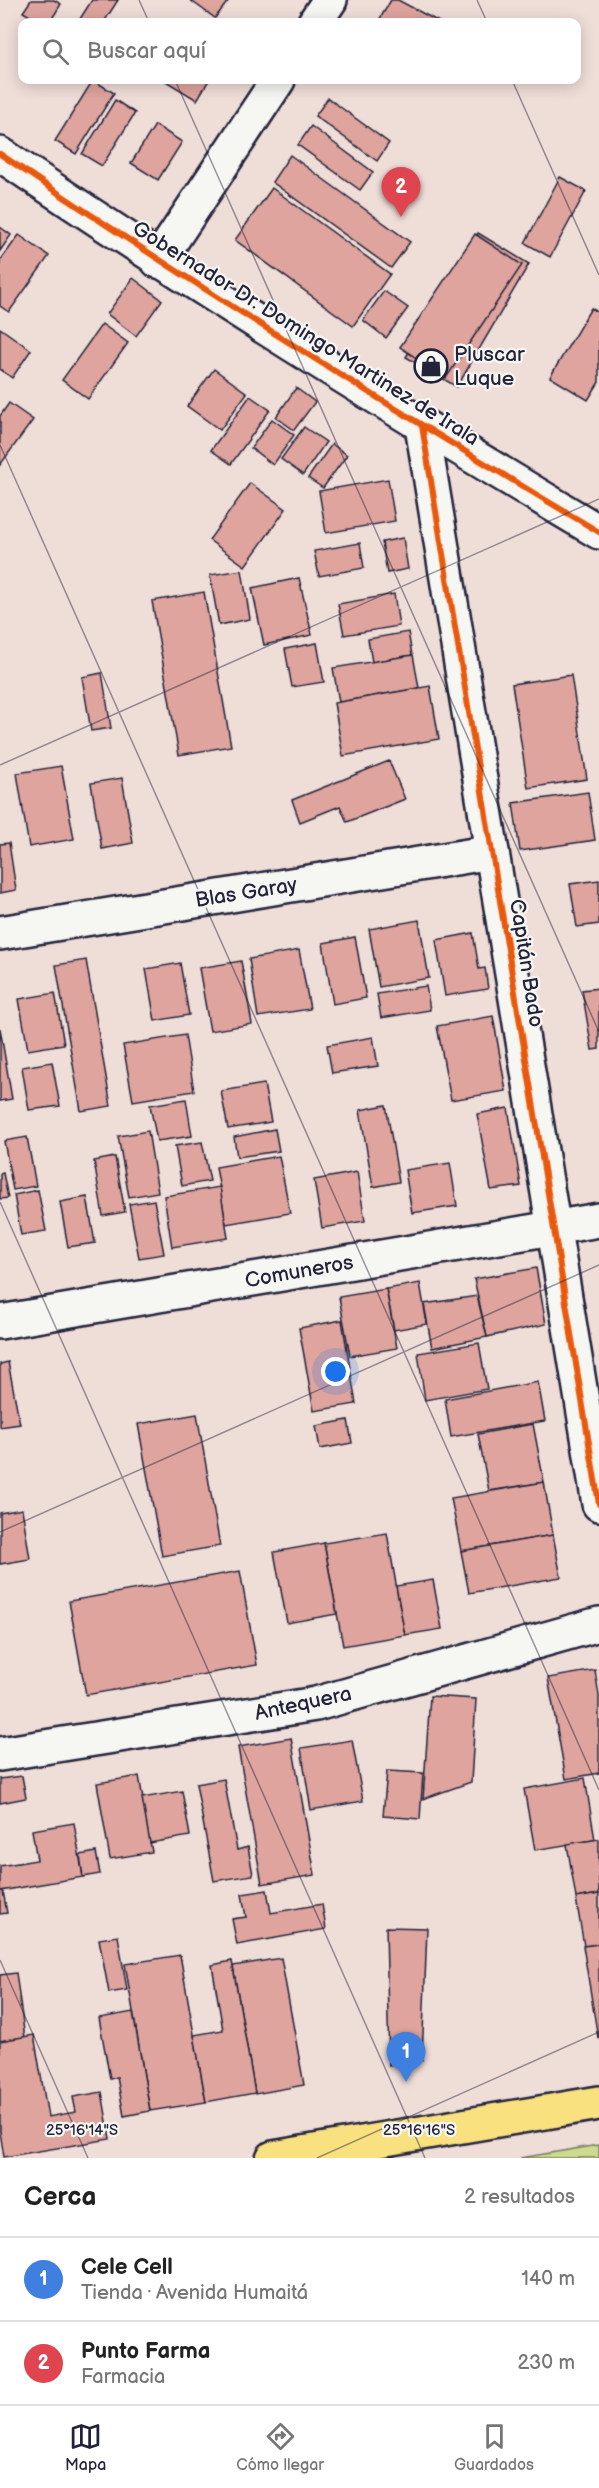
<!DOCTYPE html>
<html lang="es">
<meta charset="utf-8">
<style>
:root{--surface:#fff;--page:#f6f6f6;--text:#222;--muted:#767676;--line:#e0e0e0;--accent:#22223b}
body{margin:0;font-family:"Balsamiq Sans",sans-serif;background:var(--page);color:var(--text)}
.you{position:absolute;left:336px;top:1372px;width:21px;height:21px;margin:-15px;border:4px solid #fff;border-radius:50%;background:#1a73e8;box-shadow:0 0 0 9px #1a73e833}
.badge{display:grid;place-items:center;width:39px;height:39px;border-radius:50%;background:var(--accent);color:#fff;font-size:20px;font-weight:700}
.pin{position:absolute;translate:-50% -50px;filter:drop-shadow(0 2px 3px #0008)}
.pin::after{content:'';position:absolute;top:32px;width:21px;height:18px;background:inherit;clip-path:polygon(0 0,100% 0,50% 100%)}
.list{margin:0;padding:0;list-style:none}
h2{display:flex;justify-content:space-between;align-items:center;height:78px;margin:0;padding:0 24px;font-size:26px}
h2 small{font-size:20px;font-weight:400;color:var(--muted)}
.list li{display:grid;grid-template-columns:39px 1fr auto;gap:18px;align-items:center;box-sizing:border-box;height:84px;padding:0 24px;border-top:2px solid var(--line)}
.list b{display:block;font-size:22px;white-space:nowrap}
.list p{margin:0;font-size:20px;white-space:nowrap;color:var(--muted)}
.list em{font-size:20px;font-style:normal;color:var(--muted)}
.icon{flex:none;width:33px;height:33px;fill:none;stroke:currentColor;stroke-width:2;stroke-linecap:round;stroke-linejoin:round}
.map{position:relative;flex:none;width:599px;height:2158px;overflow:hidden}
.search{position:absolute;background:var(--surface);box-shadow:0 3px 15px #0003;left:18px;right:18px;top:18px;height:66px;display:flex;align-items:center;gap:15px;box-sizing:border-box;padding:0 21px;border-radius:12px;color:var(--muted);font-size:22px}
.sheet{height:246px;background:var(--surface)}
nav{display:flex;justify-content:space-around;align-items:center;box-sizing:border-box;height:84px;border-top:2px solid var(--line);background:var(--surface);font-size:16px;color:var(--muted)}
nav a{display:grid;justify-items:center;gap:3px}
nav .on{color:var(--accent)}
.map>svg:first-child{display:block}
.green{fill:#cddb8f;stroke:#787e65;stroke-width:1.5}
.building{fill:#dea49d;stroke:#22223b;stroke-width:1.5}
.lines{fill:none;stroke-linecap:round;stroke-linejoin:round}
.minor-casing{stroke:#22223b;stroke-width:38}
.major-casing{stroke:#22223b;stroke-width:38}
.minor{stroke:#f6f6f2;stroke-width:33}
.major{stroke:#fae180;stroke-width:33}
.cycleway-casing{stroke:#f6f6f2;stroke-width:10}
.cycleway{stroke:#e8590c;stroke-width:6}
.ticks{fill:none;stroke:#22223b;stroke-width:1.5;stroke-opacity:0.45}
.labels{text-anchor:middle;stroke-width:4.5;stroke-linejoin:round;paint-order:stroke}
.street-label{font-size:21px;fill:#22223b;stroke:#f6f6f2}
.poi-label{font-size:21px;fill:#22223b;stroke:#f6f6f2;text-anchor:start}
.ticks-label{font-size:15px;text-anchor:middle;fill:#22223b;stroke:#f6f6f2;stroke-width:4.5;stroke-linejoin:round;paint-order:stroke}
</style>
<div class="map">
<svg width="599" height="2158" viewBox="0 0 599 2158">
<rect width="100%" height="100%" fill="#efddd8"/>
<filter id="ink" filterUnits="userSpaceOnUse"><feTurbulence type="fractalNoise" baseFrequency=".0167" numOctaves="2"/><feDisplacementMap in="SourceGraphic" scale="12" xChannelSelector="R" yChannelSelector="G"/><feConvolveMatrix kernelMatrix="1 2 1 2 8 2 1 2 1" color-interpolation-filters="sRGB"/></filter>
<g filter="url(#ink)">
<polygon class="green" points="599,2145 599,2158 520,2158"/>
<g class="building">
<polygon points="31,0 54,0 61,4 50,22 40,22 23,12"/>
<polygon points="92,0 118,0 104,22 78,22"/>
<polygon points="190,0 229,0 215,18"/>
<polygon points="391,0 398,0 439,22 378,22"/>
<polygon points="93,80 114,93 76,154 55,141"/>
<polygon points="164,80 209,80 197,100"/>
<polygon points="328,98 389,143 377,161 315,116"/>
<polygon points="115,100 135,113 102,166 82,154"/>
<polygon points="155,125 182,142 158,180 131,163"/>
<polygon points="311,126 373,172 360,190 298,145"/>
<polygon points="290,155 410,242 391,268 272,182"/>
<polygon points="560,177 586,191 550,257 525,243"/>
<polygon points="272,188 390,274 353,326 235,240"/>
<polygon points="0,227 11,235 0,251"/>
<polygon points="478,233 529,264 457,387 406,357"/>
<polygon points="475,234 522,265 446,378 400,347"/>
<polygon points="19,235 49,256 9,312 0,306 0,261"/>
<polygon points="133,278 162,300 136,336 107,314"/>
<polygon points="384,291 408,308 386,338 363,320"/>
<polygon points="591,308 599,313 599,382 588,400 550,377"/>
<polygon points="102,324 128,343 88,399 62,380"/>
<polygon points="0,328 31,350 12,378 0,369"/>
<polygon points="214,369 247,393 220,430 187,406"/>
<polygon points="296,388 315,402 294,430 276,417"/>
<polygon points="250,396 270,410 231,464 211,450"/>
<polygon points="9,403 33,420 0,465 0,416"/>
<polygon points="272,419 294,435 273,465 251,448"/>
<polygon points="304,427 326,442 303,475 281,459"/>
<polygon points="332,444 347,455 323,488 308,478"/>
<polygon points="388,479 395,521 326,533 319,491"/>
<polygon points="250,483 286,509 245,566 209,540"/>
<polygon points="403,538 408,569 387,573 382,542"/>
<polygon points="360,543 364,568 319,576 314,551"/>
<polygon points="242,570 250,619 219,625 210,575"/>
<polygon points="299,578 312,635 264,645 252,588"/>
<polygon points="204,592 231,746 179,755 152,601"/>
<polygon points="394,594 399,626 344,635 338,604"/>
<polygon points="408,632 412,655 372,662 368,639"/>
<polygon points="317,643 324,682 292,687 285,649"/>
<polygon points="413,655 419,688 339,702 333,668"/>
<polygon points="102,673 111,728 91,731 82,677"/>
<polygon points="571,675 587,779 528,788 512,684"/>
<polygon points="430,686 439,739 343,756 334,703"/>
<polygon points="389,761 405,799 347,822 340,806 300,822 292,800"/>
<polygon points="61,766 74,839 29,847 17,773"/>
<polygon points="122,778 133,843 102,849 91,783"/>
<polygon points="588,792 595,840 520,851 513,803"/>
<polygon points="9,843 16,890 0,893 0,844"/>
<polygon points="599,880 599,924 577,927 570,884"/>
<polygon points="419,920 429,978 379,987 369,929"/>
<polygon points="473,933 479,969 485,968 488,989 445,996 436,940"/>
<polygon points="355,937 366,998 333,1004 323,943"/>
<polygon points="299,950 310,1009 258,1017 249,959"/>
<polygon points="86,960 111,1106 81,1111 56,965"/>
<polygon points="241,961 252,1024 210,1031 199,968"/>
<polygon points="180,963 189,1015 155,1021 146,969"/>
<polygon points="426,986 430,1010 381,1018 377,994"/>
<polygon points="599,988 599,1049 592,1050 582,990"/>
<polygon points="55,993 64,1044 28,1050 19,999"/>
<polygon points="493,1016 506,1091 451,1100 437,1026"/>
<polygon points="0,1028 12,1099 0,1101"/>
<polygon points="185,1035 194,1091 133,1101 123,1045"/>
<polygon points="373,1037 378,1066 332,1073 327,1045"/>
<polygon points="52,1062 60,1106 29,1110 22,1067"/>
<polygon points="264,1084 271,1122 228,1129 221,1091"/>
<polygon points="186,1099 192,1136 157,1141 150,1105"/>
<polygon points="386,1105 399,1182 373,1187 360,1110"/>
<polygon points="508,1108 521,1186 491,1190 477,1114"/>
<polygon points="275,1129 279,1151 237,1157 234,1137"/>
<polygon points="148,1131 158,1192 129,1197 118,1136"/>
<polygon points="27,1137 36,1186 13,1190 4,1141"/>
<polygon points="202,1142 210,1181 182,1186 175,1146"/>
<polygon points="279,1156 290,1213 226,1224 216,1167"/>
<polygon points="115,1157 125,1212 103,1216 94,1161"/>
<polygon points="450,1163 457,1206 412,1213 405,1170"/>
<polygon points="357,1172 365,1221 322,1228 314,1180"/>
<polygon points="3,1173 8,1198 0,1199 0,1174"/>
<polygon points="220,1187 228,1238 172,1247 164,1196"/>
<polygon points="38,1190 46,1231 21,1235 14,1195"/>
<polygon points="87,1197 95,1243 68,1247 60,1202"/>
<polygon points="154,1200 164,1254 139,1258 129,1204"/>
<polygon points="536,1268 546,1324 487,1337 474,1279"/>
<polygon points="420,1283 427,1324 394,1330 386,1289"/>
<polygon points="386,1289 397,1348 350,1356 339,1297"/>
<polygon points="477,1296 487,1337 432,1348 424,1304"/>
<polygon points="342,1320 356,1404 314,1411 299,1328"/>
<polygon points="479,1343 487,1389 425,1400 418,1353"/>
<polygon points="8,1362 20,1424 0,1427 0,1364"/>
<polygon points="538,1382 545,1421 451,1437 445,1399"/>
<polygon points="197,1414 220,1546 162,1556 138,1424"/>
<polygon points="348,1420 352,1443 320,1449 316,1426"/>
<polygon points="533,1424 544,1482 489,1491 478,1434"/>
<polygon points="544,1482 553,1535 461,1551 451,1498"/>
<polygon points="22,1509 30,1559 0,1564 0,1513"/>
<polygon points="387,1533 405,1635 343,1646 324,1543"/>
<polygon points="553,1535 561,1577 469,1593 461,1551"/>
<polygon points="324,1543 337,1614 287,1623 274,1552"/>
<polygon points="240,1571 257,1665 86,1695 69,1601"/>
<polygon points="433,1580 442,1629 405,1635 396,1586"/>
<polygon points="595,1670 599,1696 599,1773 566,1779 548,1678"/>
<polygon points="430,1696 476,1699 471,1782 423,1799"/>
<polygon points="291,1738 315,1875 262,1884 238,1747"/>
<polygon points="352,1740 363,1801 311,1810 301,1748"/>
<polygon points="387,1771 423,1773 420,1819 383,1816"/>
<polygon points="22,1776 26,1798 0,1803 0,1779"/>
<polygon points="139,1776 152,1852 110,1859 97,1783"/>
<polygon points="585,1778 595,1840 535,1850 524,1789"/>
<polygon points="224,1779 237,1850 248,1847 253,1875 214,1881 196,1784"/>
<polygon points="182,1791 190,1836 150,1843 142,1798"/>
<polygon points="74,1823 83,1877 0,1891 0,1866 37,1860 32,1830"/>
<polygon points="599,1839 599,1894 576,1898 567,1844"/>
<polygon points="96,1852 100,1874 83,1877 80,1855"/>
<polygon points="267,1890 271,1913 322,1904 326,1929 237,1945 232,1919 246,1917 242,1894"/>
<polygon points="0,1891 3,1891 7,1913 0,1914"/>
<polygon points="599,1894 599,1944 584,1946 576,1898"/>
<polygon points="386,1927 427,1928 422,2060 389,2066"/>
<polygon points="118,1936 127,1990 109,1993 99,1939"/>
<polygon points="599,1944 599,2037 598,2038 583,1946"/>
<polygon points="180,1955 206,2102 150,2111 125,1964"/>
<polygon points="281,1958 304,2085 255,2094 233,1966"/>
<polygon points="232,1961 255,2093 206,2102 194,2035 223,2030 212,1965"/>
<polygon points="16,1973 25,2038 0,2041 0,1975"/>
<polygon points="133,2012 150,2111 124,2116 117,2077 110,2079 99,2018"/>
<polygon points="34,2035 48,2117 76,2112 73,2097 102,2092 110,2139 4,2157 0,2132 0,2041"/>
</g>
<g class="lines">
<defs>
<g id="minor">
<polyline points="315,22 330,0"/>
<path d="M 0,154 C 196,287 396,411 599,532"/>
<polyline points="158,261 278,80"/>
<polyline points="422,426 599,1504"/>
<polyline points="0,933 492,852"/>
<polyline points="0,1322 599,1220"/>
<polyline points="0,1754 316,1704 599,1624"/>
</g>
<polyline id="major" points="273,2158 599,2103"/>
</defs>
<use href="#minor" class="minor-casing"/>
<use href="#major" class="major-casing"/>
<use href="#minor" class="minor"/>
<use href="#major" class="major"/>
<defs>
<g id="cycleway">
<path d="M 0,154 C 196,287 396,411 599,532"/>
<polyline points="422,426 599,1504"/>
</g>
</defs>
<use href="#cycleway" class="cycleway-casing"/>
<use href="#cycleway" class="cycleway"/>
</g>
</g>
<path class="ticks" d="M 139,0 L 149,22M 477,0 L 487,22M 175,80 L 599,1032M 512,80 L 599,275M 0,445 L 599,1790M 0,765 L 599,499M 0,1202 L 425,2158M 0,1532 L 599,1265M 0,1960 L 88,2158M 317,2158 L 599,2032"/>
<defs>
<symbol id="shop-ring" viewBox="-11 -11 22 22"><circle r="9.5" fill="#f6f6f2" stroke="#22223b" stroke-width="1.5"/><path d="M-5-2.5h2.3a2.7 3.5 0 0 1 5.4 0H5L5.5 6h-11ZM-1.5-2.5h3a1.5 2.3 0 0 0-3 0Z" fill="#22223b"/></symbol>
</defs>
<g fill-rule="evenodd">
<use href="#shop-ring" x="412" y="347" width="38" height="38"/>
</g>
<g class="labels">
<g class="street-label">
<text transform="translate(306 333) rotate(32)" y="7">Gobernador Dr. Domingo Martinez de Irala</text>
<text transform="translate(246 892) rotate(-9)" y="7">Blas Garay</text>
<text transform="translate(527 963) rotate(81)" y="7">Capitán Bado</text>
<text transform="translate(299 1271) rotate(-10)" y="7">Comuneros</text>
<text transform="translate(303 1703) rotate(-12)" y="7">Antequera</text>
</g>
<g class="poi-label">
<text x="454" y="361">Pluscar<tspan x="454" dy="24">Luque</tspan></text>
</g>
</g>
<g class="ticks-label">
<text x="82" y="2135">25°16'14"S</text>
<text x="419" y="2135">25°16'16"S</text>
</g>
</svg>
<div class="you"></div>
<div class="pin badge" style="left:406px;top:2082px;background:#3f7fe0">1</div>
<div class="pin badge" style="left:401px;top:217px;background:#e0444e">2</div>
<div class="search"><svg class="icon" aria-label="search" viewBox="0 0 24 24"><circle cx="10" cy="10" r="6"/><path d="M15 15l6 6"/></svg>Buscar aquí</div>
</div>
<section class="sheet">
<h2>Cerca<small>2 resultados</small></h2>
<ul class="list">
<li><span class="badge" style="background:#3f7fe0">1</span><div><b>Cele Cell</b><p>Tienda · Avenida Humaitá</p></div><em>140 m</em></li>
<li><span class="badge" style="background:#e0444e">2</span><div><b>Punto Farma</b><p>Farmacia</p></div><em>230 m</em></li>
</ul>
</section>
<nav>
<a class="on"><svg class="icon" aria-label="map" viewBox="0 0 24 24"><path d="M3 6l6-2 6 2 6-2v14l-6 2-6-2-6 2zM9 4v14M15 6v14"/></svg>Mapa</a>
<a><svg class="icon" aria-label="directions" viewBox="0 0 24 24"><path d="M12 3l9 9-9 9-9-9zM9 14v-3h6M13 9l2 2-2 2"/></svg>Cómo llegar</a>
<a><svg class="icon" aria-label="saved" viewBox="0 0 24 24"><path d="M7 4h10v16l-5-4-5 4z"/></svg>Guardados</a>
</nav>
